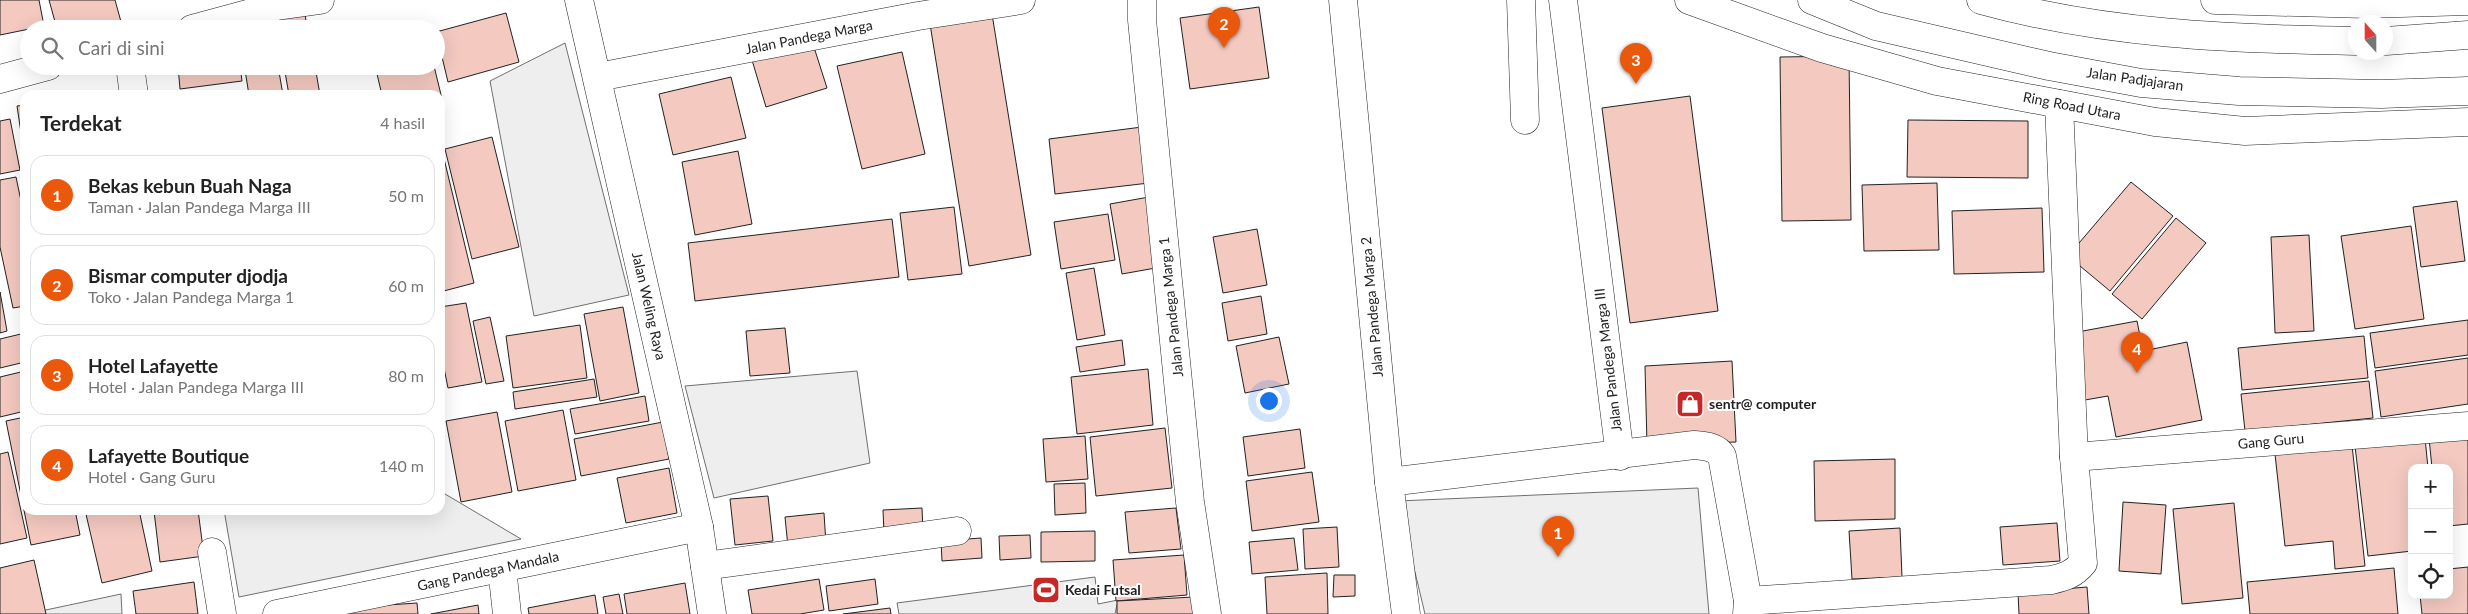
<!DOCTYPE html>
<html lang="id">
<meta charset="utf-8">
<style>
:root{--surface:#fff;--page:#f2f2f2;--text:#222;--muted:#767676;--line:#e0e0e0;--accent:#ea580c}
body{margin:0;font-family:Lato,sans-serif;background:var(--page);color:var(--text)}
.controls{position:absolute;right:15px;bottom:15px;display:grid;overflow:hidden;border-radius:10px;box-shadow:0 5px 20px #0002}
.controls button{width:45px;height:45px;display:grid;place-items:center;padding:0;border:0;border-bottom:1px solid var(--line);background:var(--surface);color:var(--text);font:25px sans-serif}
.compass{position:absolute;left:2348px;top:15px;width:45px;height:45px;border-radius:50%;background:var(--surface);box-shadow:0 5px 20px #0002;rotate:339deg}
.you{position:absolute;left:1268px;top:400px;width:18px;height:18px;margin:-12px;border:4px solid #fff;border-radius:50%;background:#1a73e8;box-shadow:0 0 0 8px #1a73e833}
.badge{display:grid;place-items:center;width:32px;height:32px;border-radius:50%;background:var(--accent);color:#fff;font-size:16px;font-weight:700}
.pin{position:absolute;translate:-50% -41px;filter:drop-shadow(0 1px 2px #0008)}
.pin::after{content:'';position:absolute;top:26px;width:18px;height:15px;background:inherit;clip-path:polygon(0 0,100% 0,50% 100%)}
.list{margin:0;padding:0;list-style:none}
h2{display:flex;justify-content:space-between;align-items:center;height:65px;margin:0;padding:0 20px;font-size:21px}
h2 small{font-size:16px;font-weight:400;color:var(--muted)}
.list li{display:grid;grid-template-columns:32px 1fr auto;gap:15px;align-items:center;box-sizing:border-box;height:80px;margin:0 10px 10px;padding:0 10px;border:1px solid var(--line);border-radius:15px}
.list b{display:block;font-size:19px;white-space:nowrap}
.list p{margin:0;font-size:16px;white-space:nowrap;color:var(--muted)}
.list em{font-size:16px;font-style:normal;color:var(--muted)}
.icon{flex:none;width:28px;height:28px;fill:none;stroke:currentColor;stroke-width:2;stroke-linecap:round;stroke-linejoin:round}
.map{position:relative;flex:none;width:2468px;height:614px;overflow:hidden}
.search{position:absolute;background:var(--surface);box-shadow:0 5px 20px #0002;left:20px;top:20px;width:425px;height:55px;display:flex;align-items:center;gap:12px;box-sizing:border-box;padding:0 18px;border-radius:28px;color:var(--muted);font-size:19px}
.panel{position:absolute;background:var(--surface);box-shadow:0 5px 20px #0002;left:20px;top:90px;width:425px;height:425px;border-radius:15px}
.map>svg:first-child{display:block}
.green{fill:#eee;stroke:#6f6f6f}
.building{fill:#f3c9c0;stroke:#222}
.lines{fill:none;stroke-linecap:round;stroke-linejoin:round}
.minor-casing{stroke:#222;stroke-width:29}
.highway-casing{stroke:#222;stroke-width:29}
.minor{stroke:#fff;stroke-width:28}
.highway{stroke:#fff;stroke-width:28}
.labels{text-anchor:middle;stroke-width:4;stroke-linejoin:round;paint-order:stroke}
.street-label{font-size:14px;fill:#222;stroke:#fff}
.poi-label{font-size:14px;font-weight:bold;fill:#222;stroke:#fff;text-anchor:start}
</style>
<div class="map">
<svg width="2468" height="614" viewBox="0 0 2468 614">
<rect width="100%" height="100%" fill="#fff"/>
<g class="green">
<polygon points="565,43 629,295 534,316 490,81"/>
<polygon points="857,371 870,463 714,498 685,386"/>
<polygon points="1698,488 1709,614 1425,614 1398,501"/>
<polygon points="440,491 521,539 239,597 224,510 440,510"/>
<polygon points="1095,577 1098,604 1118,600 1115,614 899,614 897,603"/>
<polygon points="121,594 122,614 27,614"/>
</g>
<g class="building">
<polygon points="0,0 39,0 44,26 0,35"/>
<polygon points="49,0 115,0 123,29 57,29"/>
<polygon points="1259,7 1269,78 1190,89 1180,18"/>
<polygon points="305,13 307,29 263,29 262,19"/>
<polygon points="506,13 519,62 448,82 436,32"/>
<polygon points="992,14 1031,255 969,266 930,24"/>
<polygon points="812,41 827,88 766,107 752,60"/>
<polygon points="902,52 925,154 862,169 837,66"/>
<polygon points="1849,56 1851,220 1782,221 1780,57"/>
<polygon points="178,66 240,66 242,81 180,89"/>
<polygon points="268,66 278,66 283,95 249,95 245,70"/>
<polygon points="315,66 320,95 289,95 285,72"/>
<polygon points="390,66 434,66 444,107 440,108 440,95 382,95 376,70"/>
<polygon points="731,77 746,138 673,155 659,94"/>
<polygon points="237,91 237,95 196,95"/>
<polygon points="1690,96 1718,311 1630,323 1602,108"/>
<polygon points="25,105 25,160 17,106"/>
<polygon points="10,119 20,170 0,174 0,121"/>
<polygon points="1908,120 2028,121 2028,178 1907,177"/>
<polygon points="1142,127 1149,183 1055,194 1049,139"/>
<polygon points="492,137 519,247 472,259 445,149"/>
<polygon points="440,142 474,283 440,292"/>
<polygon points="738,151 752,224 695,235 682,162"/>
<polygon points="16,177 25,220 25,306 13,308 0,247 0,180"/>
<polygon points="2131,182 2173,216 2110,291 2068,256"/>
<polygon points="1937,183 1939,250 1864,251 1862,185"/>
<polygon points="1149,197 1161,267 1122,274 1110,204"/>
<polygon points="2457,201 2465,261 2421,267 2413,207"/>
<polygon points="954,207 962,274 908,280 900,213"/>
<polygon points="2042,208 2044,272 1954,274 1952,211"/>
<polygon points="1108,214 1115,260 1061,269 1054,222"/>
<polygon points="2176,218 2206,243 2142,319 2112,294"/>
<polygon points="892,219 899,277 695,301 688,243"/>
<polygon points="2411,226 2424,319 2355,329 2341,236"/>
<polygon points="1257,229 1267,285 1223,293 1213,237"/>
<polygon points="2309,235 2314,331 2275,333 2271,237"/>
<polygon points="1094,268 1105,335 1077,340 1066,273"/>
<polygon points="0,292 7,331 0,333"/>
<polygon points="1261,296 1267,334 1228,341 1222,303"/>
<polygon points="466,303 482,382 448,388 440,348 440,307"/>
<polygon points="623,307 639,393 600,401 584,314"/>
<polygon points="490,317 504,381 486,384 473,321"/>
<polygon points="2468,320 2468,355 2375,368 2370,333"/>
<polygon points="2137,321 2143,351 2187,342 2202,420 2116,437 2108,396 2085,400 2072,333"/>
<polygon points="580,325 587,378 513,388 506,336"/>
<polygon points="785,328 790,373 750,376 746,331"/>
<polygon points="25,333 25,362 0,368 0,339"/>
<polygon points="2364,336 2368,378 2242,390 2238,348"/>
<polygon points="1279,337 1289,384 1245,393 1236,346"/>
<polygon points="1122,340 1125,365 1080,372 1076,347"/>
<polygon points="2468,358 2468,404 2381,417 2375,371"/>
<polygon points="1732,361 1736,442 1647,445 1645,366"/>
<polygon points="1148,369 1153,425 1077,434 1071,377"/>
<polygon points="25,371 25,411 0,417 0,377"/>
<polygon points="594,379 597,397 515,409 513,392"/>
<polygon points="2369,381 2373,418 2245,431 2241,394"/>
<polygon points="645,396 649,421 575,434 570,409"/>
<polygon points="563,410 576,480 518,491 505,421"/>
<polygon points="497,412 512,492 461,502 446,421"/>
<polygon points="25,417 25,510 75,510 80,535 31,545 6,421"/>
<polygon points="663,422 669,459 581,476 574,439"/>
<polygon points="1165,428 1172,488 1096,496 1090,437"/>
<polygon points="1300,429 1305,468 1248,476 1243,437"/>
<polygon points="2468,433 2468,524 2449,526 2449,468 2432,468 2429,438"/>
<polygon points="1085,436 1088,479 1046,482 1043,439"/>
<polygon points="2425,438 2428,468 2412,468 2412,551 2368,556 2355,446"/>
<polygon points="2352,445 2365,566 2335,569 2333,541 2285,546 2275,454"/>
<polygon points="8,452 27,538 0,544 0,454"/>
<polygon points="1895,459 1895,519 1815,521 1814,461"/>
<polygon points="669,468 677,513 626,523 617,478"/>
<polygon points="1312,472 1319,522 1252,531 1246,481"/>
<polygon points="1085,483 1086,513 1055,515 1054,484"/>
<polygon points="768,496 773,541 735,545 730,499"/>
<polygon points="2123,502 2166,505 2161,574 2119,571"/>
<polygon points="2234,503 2243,598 2182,604 2173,509"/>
<polygon points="922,508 923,531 884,533 883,510"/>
<polygon points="1176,508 1181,549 1129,553 1125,512"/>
<polygon points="85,510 139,510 152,571 102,583"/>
<polygon points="165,510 198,510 204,556 160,562 154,511"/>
<polygon points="824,513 826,544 788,547 785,517"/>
<polygon points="2057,523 2060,561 2003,565 2000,527"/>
<polygon points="1337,527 1339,567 1305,569 1303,529"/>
<polygon points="1900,528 1902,577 1852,579 1849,531"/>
<polygon points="1095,531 1095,561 1041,562 1041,532"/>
<polygon points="1030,535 1031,558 1000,560 999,536"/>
<polygon points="981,538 982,558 942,561 941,541"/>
<polygon points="1294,538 1298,570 1252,574 1249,542"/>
<polygon points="1184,555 1187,595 1116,601 1113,560"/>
<polygon points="34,560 46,614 0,614 0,568"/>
<polygon points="2468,567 2468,614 2422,614 2420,595 2449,595 2449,569"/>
<polygon points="2394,568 2398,614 2250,614 2247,582"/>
<polygon points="1327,573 1328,614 1267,614 1265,577"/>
<polygon points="1334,575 1355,575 1355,596 1333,597"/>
<polygon points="819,579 824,610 800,614 752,614 748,590"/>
<polygon points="875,579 878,604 829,611 826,586"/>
<polygon points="194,582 198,614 136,614 133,591"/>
<polygon points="685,583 690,614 627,614 624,594"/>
<polygon points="2087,587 2089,614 2019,614 2018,593"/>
<polygon points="619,594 623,614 606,614 603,597"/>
<polygon points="595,595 598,614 529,614 528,608"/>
<polygon points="1194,597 1194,614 1117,614 1117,601"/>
<polygon points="417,603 418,614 343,614 343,608"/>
<polygon points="478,605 479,614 431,614"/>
<polygon points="890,608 891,614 843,614"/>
</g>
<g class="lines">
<defs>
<g id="minor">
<polyline points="579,0 699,527 712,614"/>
<polyline points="1142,0 1142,20 1190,502 1207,614"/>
<polyline points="1343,0 1389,482 1406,614"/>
<polyline points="1521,0 1525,120"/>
<polyline points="1563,0 1620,456"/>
<polyline points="1689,0 1822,48 1937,81 2155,122 2245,131 2468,122"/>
<polyline points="2215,0 2367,4 2468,1"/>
<polyline points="192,29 277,6 320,0"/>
<polyline points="130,66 134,95"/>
<polyline points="598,77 918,16 1021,0"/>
<polyline points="0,79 48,66"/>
<polyline points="2074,457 2468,426"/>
<path d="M 1389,482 L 1694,445 C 1704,446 1716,446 1722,456 L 1748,601 L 1747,614"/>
<polyline points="212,552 222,614"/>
<polyline points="705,566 957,531"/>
<polyline points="502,568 507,614"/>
<path d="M 1748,601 L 2051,580 C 2065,577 2074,574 2083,563 L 2074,457 L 2059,104"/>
<polyline points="277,614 699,527"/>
</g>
<g id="highway">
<polyline points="1812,0 1876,26 2049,66 2141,83 2239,91 2381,94 2468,91"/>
<path d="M 1981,0 C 2103,34 2230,39 2356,41"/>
<polyline points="2386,41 2468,35"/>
</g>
</defs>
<use href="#minor" class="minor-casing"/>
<use href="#highway" class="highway-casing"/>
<use href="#minor" class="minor"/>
<use href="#highway" class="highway"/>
</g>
<defs>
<symbol id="shop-square" viewBox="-11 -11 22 22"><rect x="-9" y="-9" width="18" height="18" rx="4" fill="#c62828" stroke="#fff"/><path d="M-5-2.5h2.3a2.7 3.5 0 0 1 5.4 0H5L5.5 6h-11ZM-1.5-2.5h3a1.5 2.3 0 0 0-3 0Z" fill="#fff"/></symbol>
<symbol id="stadium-square" viewBox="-11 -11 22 22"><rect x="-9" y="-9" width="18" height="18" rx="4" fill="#c62828" stroke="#fff"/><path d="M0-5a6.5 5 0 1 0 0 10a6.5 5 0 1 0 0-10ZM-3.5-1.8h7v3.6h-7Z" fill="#fff"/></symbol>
</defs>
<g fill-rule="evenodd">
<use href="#shop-square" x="1674" y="388" width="32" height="32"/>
<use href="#stadium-square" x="1030" y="574" width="32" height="32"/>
</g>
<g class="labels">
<g class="street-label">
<text transform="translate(809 37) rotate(-11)" y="5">Jalan Pandega Marga</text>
<text transform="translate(2135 79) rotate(8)" y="5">Jalan Padjajaran</text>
<text transform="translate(2072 106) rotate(11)" y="5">Ring Road Utara</text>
<text transform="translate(649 306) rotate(77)" y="5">Jalan Weling Raya</text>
<text transform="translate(1171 307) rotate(-96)" y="5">Jalan Pandega Marga 1</text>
<text transform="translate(1372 307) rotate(-95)" y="5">Jalan Pandega Marga 2</text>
<text transform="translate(1608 360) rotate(-97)" y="5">Jalan Pandega Marga III</text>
<text transform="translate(2271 441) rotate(-5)" y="5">Gang Guru</text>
<text transform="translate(488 571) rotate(-12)" y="5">Gang Pandega Mandala</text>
</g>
<g class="poi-label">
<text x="1709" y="409">sentr@ computer</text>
<text x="1065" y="595">Kedai Futsal</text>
</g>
</g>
</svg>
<div class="controls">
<button>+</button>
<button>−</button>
<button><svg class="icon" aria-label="locate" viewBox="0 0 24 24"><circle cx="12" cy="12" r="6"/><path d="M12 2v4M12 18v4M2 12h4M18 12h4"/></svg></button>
</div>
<svg class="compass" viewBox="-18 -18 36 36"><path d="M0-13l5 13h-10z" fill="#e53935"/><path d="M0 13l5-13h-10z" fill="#767676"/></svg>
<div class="you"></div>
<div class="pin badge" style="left:1558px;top:557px">1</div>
<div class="pin badge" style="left:1224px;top:48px">2</div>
<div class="pin badge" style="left:1636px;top:84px">3</div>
<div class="pin badge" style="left:2137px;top:373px">4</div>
<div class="search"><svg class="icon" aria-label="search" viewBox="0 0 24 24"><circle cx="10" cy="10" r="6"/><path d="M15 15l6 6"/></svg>Cari di sini</div>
<section class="panel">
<h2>Terdekat<small>4 hasil</small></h2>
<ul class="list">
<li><span class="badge">1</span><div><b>Bekas kebun Buah Naga</b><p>Taman · Jalan Pandega Marga III</p></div><em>50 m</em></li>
<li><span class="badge">2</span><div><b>Bismar computer djodja</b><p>Toko · Jalan Pandega Marga 1</p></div><em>60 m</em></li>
<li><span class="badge">3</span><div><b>Hotel Lafayette</b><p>Hotel · Jalan Pandega Marga III</p></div><em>80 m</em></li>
<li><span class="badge">4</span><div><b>Lafayette Boutique</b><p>Hotel · Gang Guru</p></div><em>140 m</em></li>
</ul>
</section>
</div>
